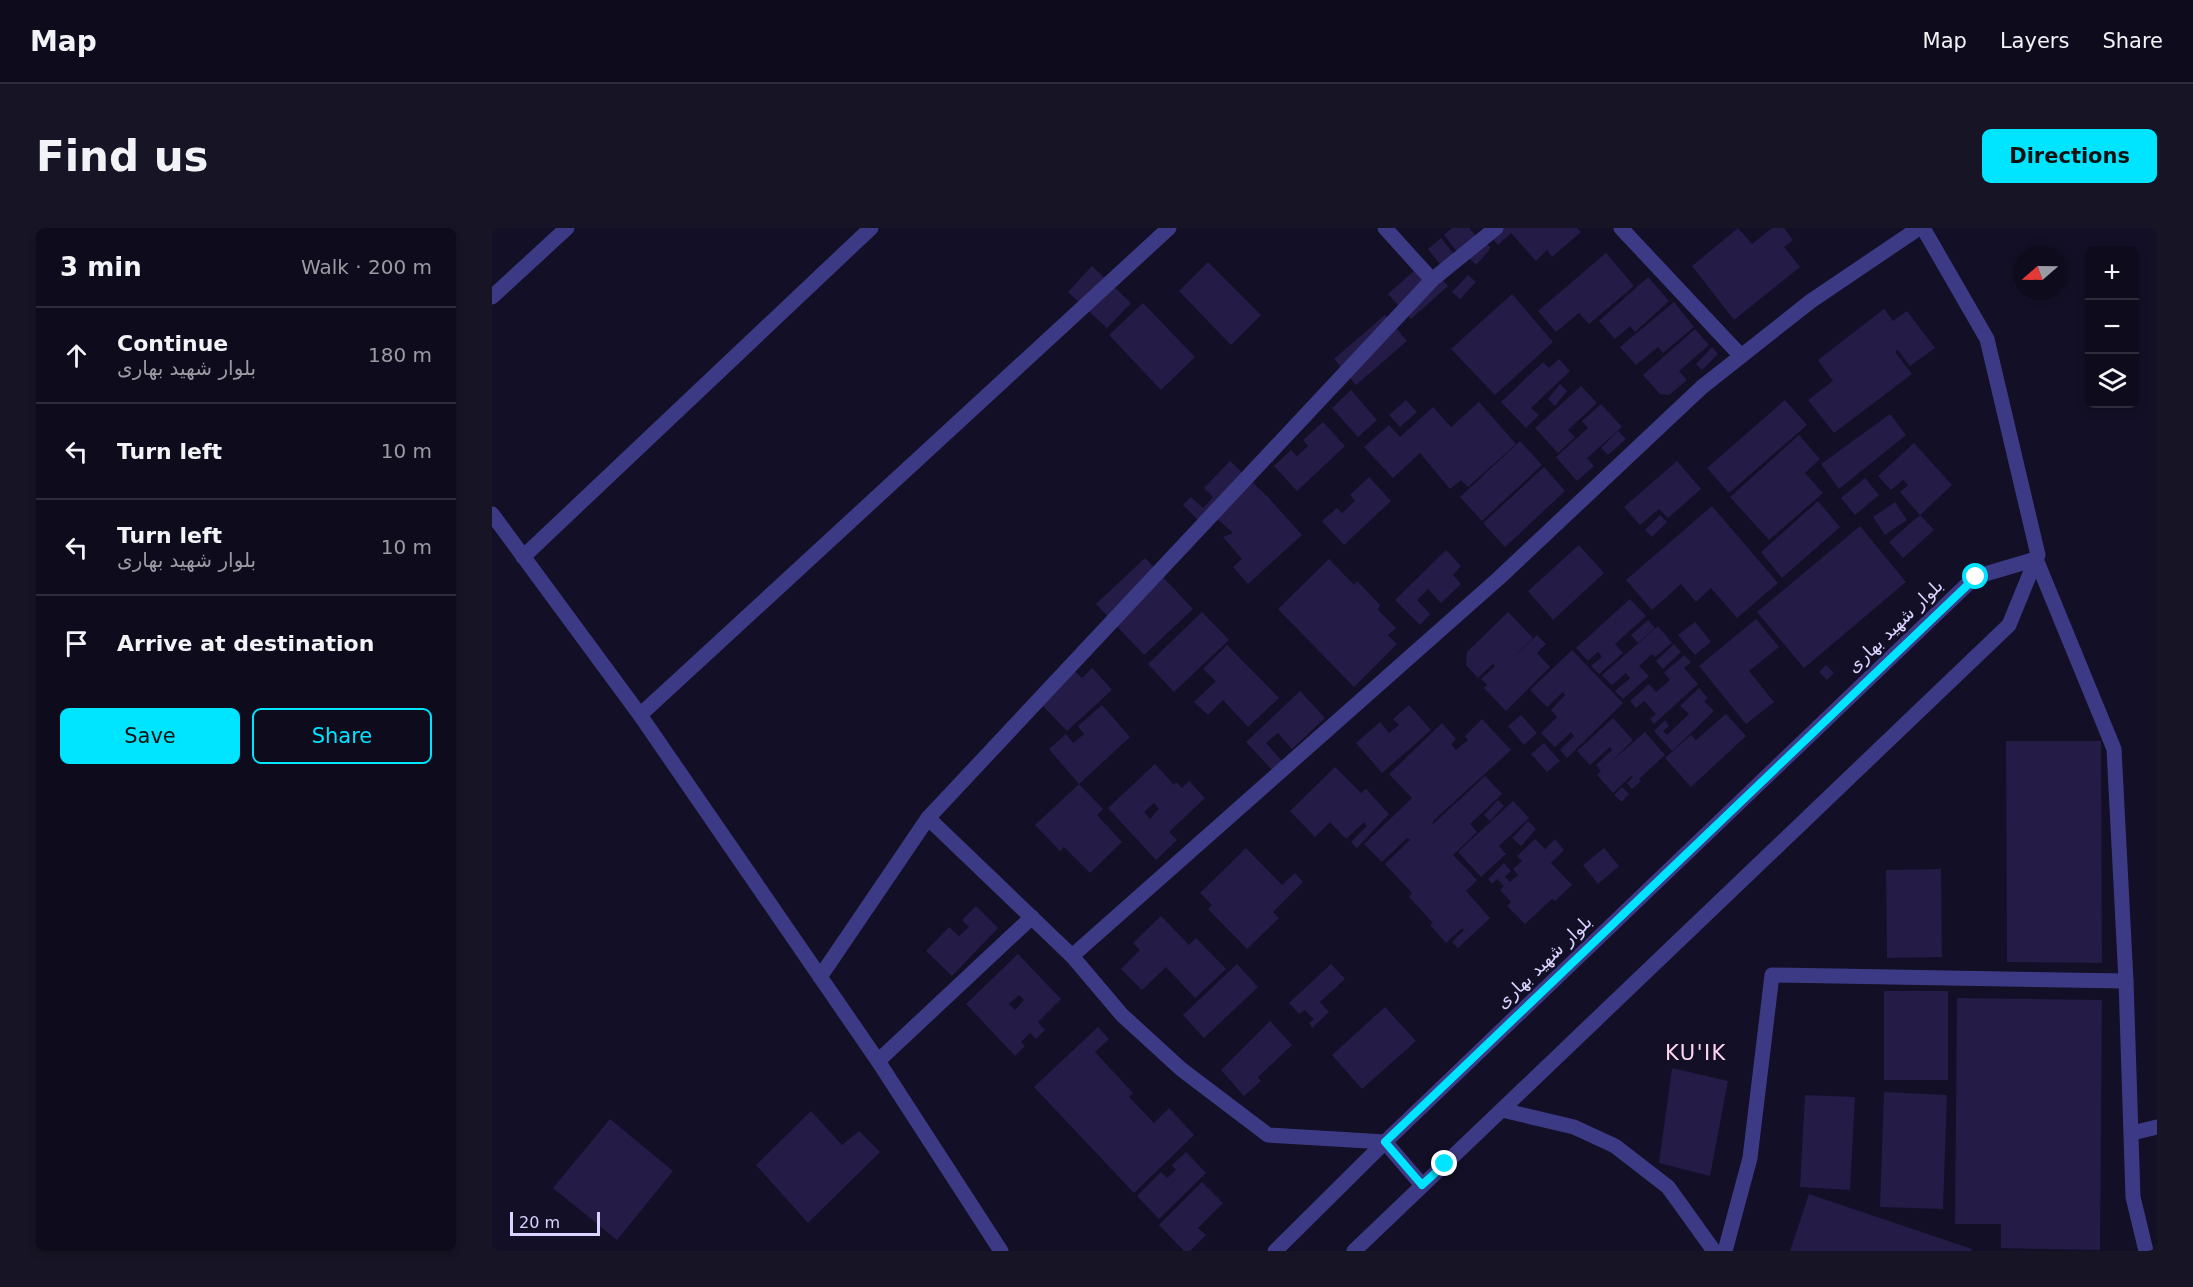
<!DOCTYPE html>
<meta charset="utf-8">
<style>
:root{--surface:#0e0b1c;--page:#171425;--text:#f1f3f6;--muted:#9b9ba3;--line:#2e2b3b;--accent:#00e5ff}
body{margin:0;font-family:"DejaVu Sans",Vazirmatn,sans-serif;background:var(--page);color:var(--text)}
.controls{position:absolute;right:18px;top:18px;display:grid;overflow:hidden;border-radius:9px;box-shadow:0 3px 9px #0003}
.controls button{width:54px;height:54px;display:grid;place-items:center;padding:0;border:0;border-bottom:2px solid var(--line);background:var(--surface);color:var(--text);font:30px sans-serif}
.compass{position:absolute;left:1521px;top:18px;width:54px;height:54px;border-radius:50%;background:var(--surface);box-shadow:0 3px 9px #0003;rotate:250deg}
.scale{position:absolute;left:18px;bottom:15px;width:90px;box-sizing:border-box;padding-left:6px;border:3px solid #d9d4ff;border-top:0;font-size:16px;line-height:21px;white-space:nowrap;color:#d9d4ff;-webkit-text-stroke:4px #130f26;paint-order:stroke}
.stop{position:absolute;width:18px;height:18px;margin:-14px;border:4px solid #00e5ff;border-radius:50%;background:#fff}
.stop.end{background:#00e5ff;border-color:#fff;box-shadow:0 2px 6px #0008}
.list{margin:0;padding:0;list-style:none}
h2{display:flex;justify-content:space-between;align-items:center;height:78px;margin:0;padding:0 24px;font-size:26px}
h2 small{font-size:20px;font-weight:400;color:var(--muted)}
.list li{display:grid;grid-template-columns:39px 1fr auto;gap:18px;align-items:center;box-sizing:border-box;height:96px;padding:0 24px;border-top:2px solid var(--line)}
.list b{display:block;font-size:22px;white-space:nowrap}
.list p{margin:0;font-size:20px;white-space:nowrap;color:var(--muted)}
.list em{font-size:20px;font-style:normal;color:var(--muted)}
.actions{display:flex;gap:12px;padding:18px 24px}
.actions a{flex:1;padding:14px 0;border:2px solid var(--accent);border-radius:9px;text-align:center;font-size:21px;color:var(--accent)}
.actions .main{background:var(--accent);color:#111}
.icon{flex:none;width:33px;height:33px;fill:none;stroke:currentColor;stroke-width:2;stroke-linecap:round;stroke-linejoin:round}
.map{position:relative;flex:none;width:1665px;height:1023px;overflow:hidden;border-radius:9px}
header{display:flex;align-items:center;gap:36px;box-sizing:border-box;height:84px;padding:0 30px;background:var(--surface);border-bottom:2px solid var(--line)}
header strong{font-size:28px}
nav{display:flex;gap:33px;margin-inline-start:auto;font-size:21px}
.intro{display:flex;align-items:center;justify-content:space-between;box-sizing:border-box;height:144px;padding:0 36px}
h1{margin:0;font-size:42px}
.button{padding:15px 27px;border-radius:9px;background:var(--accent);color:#111;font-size:21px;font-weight:700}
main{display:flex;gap:36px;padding:0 36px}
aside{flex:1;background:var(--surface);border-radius:9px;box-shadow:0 3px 9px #0003}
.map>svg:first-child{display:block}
.building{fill:#241b47;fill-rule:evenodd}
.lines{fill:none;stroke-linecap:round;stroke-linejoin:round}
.minor{stroke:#3d3a85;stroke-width:15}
.route{stroke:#00e5ff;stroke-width:8}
.labels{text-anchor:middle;stroke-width:5;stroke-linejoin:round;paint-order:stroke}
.street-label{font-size:18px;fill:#d9d4ff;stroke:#130f26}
.quarter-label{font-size:21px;letter-spacing:1.5px;fill:#ffd6f0;stroke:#130f26}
</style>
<header>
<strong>Map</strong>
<nav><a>Map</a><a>Layers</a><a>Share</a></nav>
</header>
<div class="intro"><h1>Find us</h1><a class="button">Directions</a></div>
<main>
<aside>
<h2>3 min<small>Walk · 200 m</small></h2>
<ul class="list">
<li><svg class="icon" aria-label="ahead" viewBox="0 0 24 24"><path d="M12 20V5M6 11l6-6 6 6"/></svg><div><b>Continue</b><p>بلوار شهید بهاری</p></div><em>180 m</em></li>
<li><svg class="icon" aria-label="left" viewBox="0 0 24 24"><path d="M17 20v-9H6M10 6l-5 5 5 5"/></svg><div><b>Turn left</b></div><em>10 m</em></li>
<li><svg class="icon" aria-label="left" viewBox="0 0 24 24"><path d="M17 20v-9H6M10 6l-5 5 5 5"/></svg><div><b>Turn left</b><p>بلوار شهید بهاری</p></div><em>10 m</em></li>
<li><svg class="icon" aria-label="arrive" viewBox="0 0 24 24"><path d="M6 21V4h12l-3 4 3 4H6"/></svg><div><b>Arrive at destination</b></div></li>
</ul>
<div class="actions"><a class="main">Save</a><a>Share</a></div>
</aside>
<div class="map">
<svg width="1665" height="1023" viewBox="0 0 1665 1023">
<rect width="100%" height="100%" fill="#130f26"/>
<g class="building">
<polygon points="960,0 977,0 984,8 965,24 952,7"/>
<polygon points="991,0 1085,0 1089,4 1060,29 1055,22 1044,33 1019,5 1006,17"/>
<polygon points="1246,0 1260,16 1280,0 1292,0 1301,12 1292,19 1308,39 1242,92 1200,38"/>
<polygon points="949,10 969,35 956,46 936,21"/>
<polygon points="990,12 999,20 984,37 975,28"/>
<polygon points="1114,25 1142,58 1097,96 1087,85 1064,104 1046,83"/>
<polygon points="933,33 956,58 919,91 896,66"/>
<polygon points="716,34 769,87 739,117 687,63"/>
<polygon points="600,38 639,75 615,100 576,64"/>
<polygon points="976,47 984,54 968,71 960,64"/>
<polygon points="1156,49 1177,73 1143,104 1138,98 1123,111 1107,93"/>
<polygon points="1020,66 1061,114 1003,167 959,121"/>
<polygon points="1182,74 1202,99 1171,125 1166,119 1144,137 1128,119"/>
<polygon points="651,75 703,129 669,162 617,107"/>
<polygon points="1392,81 1401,93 1415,83 1443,120 1418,138 1406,122 1403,124 1420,146 1342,205 1316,172 1341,153 1326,132"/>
<polygon points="893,87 915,113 864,157 842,131"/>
<polygon points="1203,101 1217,117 1187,143 1195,152 1177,167 1168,166 1151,147"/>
<polygon points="1220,119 1226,126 1210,142 1204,136"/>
<polygon points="1067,131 1078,143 1039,180 1047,187 1034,200 1009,174 1051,134 1057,140"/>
<polygon points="1068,156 1075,163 1063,178 1056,171"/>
<polygon points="1089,158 1105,175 1076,202 1083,209 1066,225 1043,200"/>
<polygon points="859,162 885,192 866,209 840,180"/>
<polygon points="914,172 925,184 908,199 897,187"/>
<polygon points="1293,172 1315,197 1237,265 1215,240"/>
<polygon points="987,174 1024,216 976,259 969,252 958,261 928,225 901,250 872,219 897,197 908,209 941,179 959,199"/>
<polygon points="1109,176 1130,199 1095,230 1102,238 1085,253 1064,229 1096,200 1090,193"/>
<polygon points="1398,186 1414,207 1347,261 1329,236"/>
<polygon points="831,194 853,218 805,263 782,238 799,222 805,228 816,218 811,212"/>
<polygon points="1126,203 1134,211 1116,227 1109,220"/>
<polygon points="1307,207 1328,231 1313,245 1331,265 1277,312 1238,269"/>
<polygon points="1028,213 1050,237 990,293 968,269"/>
<polygon points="1422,215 1460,257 1428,287 1408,264 1416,257 1411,252 1399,262 1386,248"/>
<polygon points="738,233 776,269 810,307 756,356 741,339 750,331 731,309 741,305 723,289 713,299 691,277 699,269 711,280 721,269 712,260"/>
<polygon points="1185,233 1209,261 1176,290 1167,281 1148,297 1132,279"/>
<polygon points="1052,239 1073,263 1013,319 991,295"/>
<polygon points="877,249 899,273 852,317 830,293 845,280 850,285 863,273 858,267"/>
<polygon points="1373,250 1387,267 1363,287 1349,270"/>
<polygon points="1326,273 1348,299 1290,350 1269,324"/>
<polygon points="1403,274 1415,292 1393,307 1381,289"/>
<polygon points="1220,278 1286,355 1245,390 1219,360 1204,374 1189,356 1160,382 1134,352"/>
<polygon points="1168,287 1175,294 1160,309 1153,302"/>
<polygon points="1428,287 1442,302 1411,330 1397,314"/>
<polygon points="1368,298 1414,354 1312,440 1265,384"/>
<polygon points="1087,317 1112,345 1061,392 1036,363"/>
<polygon points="954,322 969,338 961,347 969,356 949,375 936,361 925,372 938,386 928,397 903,372"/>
<polygon points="653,330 701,381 652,427 604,376"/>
<polygon points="837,331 862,357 865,353 888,377 886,382 904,400 896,407 905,416 862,459 786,381"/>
<polygon points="1138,371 1154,388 1123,416 1131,425 1107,446 1099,438 1110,429 1106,424 1096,433 1084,420"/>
<polygon points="710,384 737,412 682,464 656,436"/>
<polygon points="1016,384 1041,410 1018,433 1045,407 1054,416 1045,425 1058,439 1014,483 992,460 995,457 989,451 1003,438 1001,436 986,450 974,437 975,424"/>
<polygon points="1264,391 1287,419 1257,443 1282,474 1254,496 1207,438"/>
<polygon points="1156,392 1163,400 1146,415 1139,407"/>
<polygon points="1203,394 1219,414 1203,427 1186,407"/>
<polygon points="1166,398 1180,415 1163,429 1160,426 1147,438 1157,448 1131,471 1123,463 1138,450 1134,445 1120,457 1110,447"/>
<polygon points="1182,416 1189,424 1171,441 1164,433"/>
<polygon points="735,417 787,470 756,499 731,472 716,487 702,474 724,453 711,441"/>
<polygon points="1080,422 1131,475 1075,530 1068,522 1082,508 1079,504 1063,519 1049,505 1065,489 1059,482 1073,467 1071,464 1055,479 1038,462"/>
<polygon points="1192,427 1199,434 1192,440 1206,456 1162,496 1158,491 1164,486 1152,473 1144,480 1138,473 1157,456 1164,464 1178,452 1172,445"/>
<polygon points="1334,437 1342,445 1335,452 1327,444"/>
<polygon points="579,440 590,450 600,440 620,462 575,503 551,478"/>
<polygon points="1207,460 1216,470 1212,473 1222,483 1180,523 1162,503 1173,492 1177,498 1171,503 1175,507 1197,486 1188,478"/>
<polygon points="808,463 833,490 800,521 786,505 774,515 790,533 780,542 754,514"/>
<polygon points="610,477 638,509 587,556 611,581 605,587 630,614 598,645 572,619 568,623 543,597 587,556 557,521 574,506 581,515 592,506 586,498"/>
<polygon points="917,477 939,502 890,545 864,515 888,494 897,505 907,497 901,491"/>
<polygon points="1234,486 1254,508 1199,559 1173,530 1199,507 1204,512"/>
<polygon points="1029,487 1045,505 1032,517 1016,498"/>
<polygon points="1121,490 1141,512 1120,533 1153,504 1173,527 1147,551 1149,553 1140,561 1135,555 1141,549 1139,548 1121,565 1105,547 1109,543 1104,537 1120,522 1118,519 1098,537 1085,523"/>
<polygon points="990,491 1019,522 942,592 940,597 993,548 1010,566 978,596 985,604 961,627 985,652 974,663 998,690 966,720 960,714 972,702 970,700 954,715 938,697 941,695 917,669 920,665 893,636 918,612 915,610 890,634 872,616 920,570 897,546 950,495 964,511 959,516 964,522 976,512 973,508"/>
<polygon points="1514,513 1609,513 1610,735 1515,734"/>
<polygon points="1052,515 1068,533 1055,544 1039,526"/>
<path d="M 663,536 L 682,557 L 684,554 L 690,560 L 697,553 L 713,570 L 677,604 L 685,612 L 664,632 L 616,580 ZM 662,575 L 667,581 L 658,591 L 652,584 Z"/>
<polygon points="843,539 869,565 874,561 897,586 865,620 859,614 875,598 872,594 854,611 838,594 823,609 798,583"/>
<polygon points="1130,559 1137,566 1130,574 1122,567"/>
<polygon points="1006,572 1012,578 998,593 992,587"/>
<polygon points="1021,573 1037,590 1007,618 1014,626 989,649 966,624"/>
<polygon points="1036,593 1044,601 1029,618 1020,610"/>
<polygon points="1043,611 1053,621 1063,611 1072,622 1059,635 1080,657 1063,673 1060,671 1033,696 1015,678 1019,674 1008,662 1012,658 1005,651 1000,656 996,651 1012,635 1019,643 1013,649 1018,654 1026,647 1021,641 1030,633 1025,628"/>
<polygon points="754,620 790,657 803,645 811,654 781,684 787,690 755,721 716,681 720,677 708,665"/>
<polygon points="1112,620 1127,638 1106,656 1091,637"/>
<polygon points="1449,641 1450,729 1395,730 1394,642"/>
<polygon points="484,678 506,700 460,748 434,723 457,699 467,708 477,699 470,692"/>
<polygon points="669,688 697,717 704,710 734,741 703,770 674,739 650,762 629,741 648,722 641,715"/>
<path d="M 526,726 L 569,771 L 546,794 L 553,802 L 544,811 L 538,805 L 529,814 L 533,818 L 523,828 L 474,776 ZM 527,767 L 532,772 L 523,782 L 517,776 Z"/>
<polygon points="745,736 766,759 712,810 691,787"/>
<polygon points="839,736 853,751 828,774 837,784 820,800 817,795 822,791 813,782 807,786 797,775"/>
<rect x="1392" y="763" width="64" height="89"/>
<polygon points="1465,770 1610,772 1608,1022 1509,1020 1509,996 1463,996"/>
<polygon points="893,779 924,813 870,861 840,827"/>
<polygon points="778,793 800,817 766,849 769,853 752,868 729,842"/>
<polygon points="606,799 617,811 603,824 641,865 637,869 662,895 677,880 702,907 642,965 542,859"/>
<polygon points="1180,840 1236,853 1218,948 1167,935"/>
<polygon points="1392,864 1455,867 1451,981 1388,979"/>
<polygon points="1313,867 1363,869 1358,962 1308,959"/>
<polygon points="319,883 350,917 367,903 388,924 316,995 264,937"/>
<polygon points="118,891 181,943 125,1012 61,960"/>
<polygon points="694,924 714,945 667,991 645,968 669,944 675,950 684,942 680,937"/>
<polygon points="710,954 731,975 706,1000 714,1007 698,1023 692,1023 667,997"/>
<polygon points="1317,966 1480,1021 1479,1023 1298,1023"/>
</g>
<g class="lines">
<g class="minor">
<polyline points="893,0 940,52"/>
<polyline points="1129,0 1249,128"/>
<polyline points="1431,0 1495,111 1546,327 1544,331 1622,521 1634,753 1641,969 1654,1023"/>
<polyline points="0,69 75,0"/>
<polyline points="0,286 148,487 386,833 509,1023"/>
<polyline points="31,329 379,0"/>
<polyline points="148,487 677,0"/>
<polyline points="436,590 580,728"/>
<polyline points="328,749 436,590 940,52 1004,0"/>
<polyline points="386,833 540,689"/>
<polyline points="1010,882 1082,899 1123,918 1176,959 1222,1023"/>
<polyline points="1640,905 1665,899"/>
<polyline points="930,957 893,914 776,907 689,841 630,787 580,728 1007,350 1210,159 1319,73 1427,0"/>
<polyline points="783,1023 893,914 1483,349 1544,331 1517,397 862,1023"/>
<polyline points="1233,1023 1258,930 1280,747 1634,753"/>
</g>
</g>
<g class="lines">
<polyline class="route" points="953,936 930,957 893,914 1484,349"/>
</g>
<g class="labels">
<g class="street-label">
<text transform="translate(1403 398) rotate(-44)" y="6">بلوار شهید بهاری</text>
<text transform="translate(1052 734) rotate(-44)" y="6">بلوار شهید بهاری</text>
</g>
<g class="quarter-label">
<text x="1204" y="832">KU'IK</text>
</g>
</g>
</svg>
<div class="controls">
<button>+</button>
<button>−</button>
<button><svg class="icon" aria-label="layers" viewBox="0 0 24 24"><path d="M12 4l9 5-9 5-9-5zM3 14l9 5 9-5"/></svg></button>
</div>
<svg class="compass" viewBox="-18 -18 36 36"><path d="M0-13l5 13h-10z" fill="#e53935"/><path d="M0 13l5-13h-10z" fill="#9b9ba3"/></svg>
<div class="scale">20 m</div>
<div class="stop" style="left:1484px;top:349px"></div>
<div class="stop end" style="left:953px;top:936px"></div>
</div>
</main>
